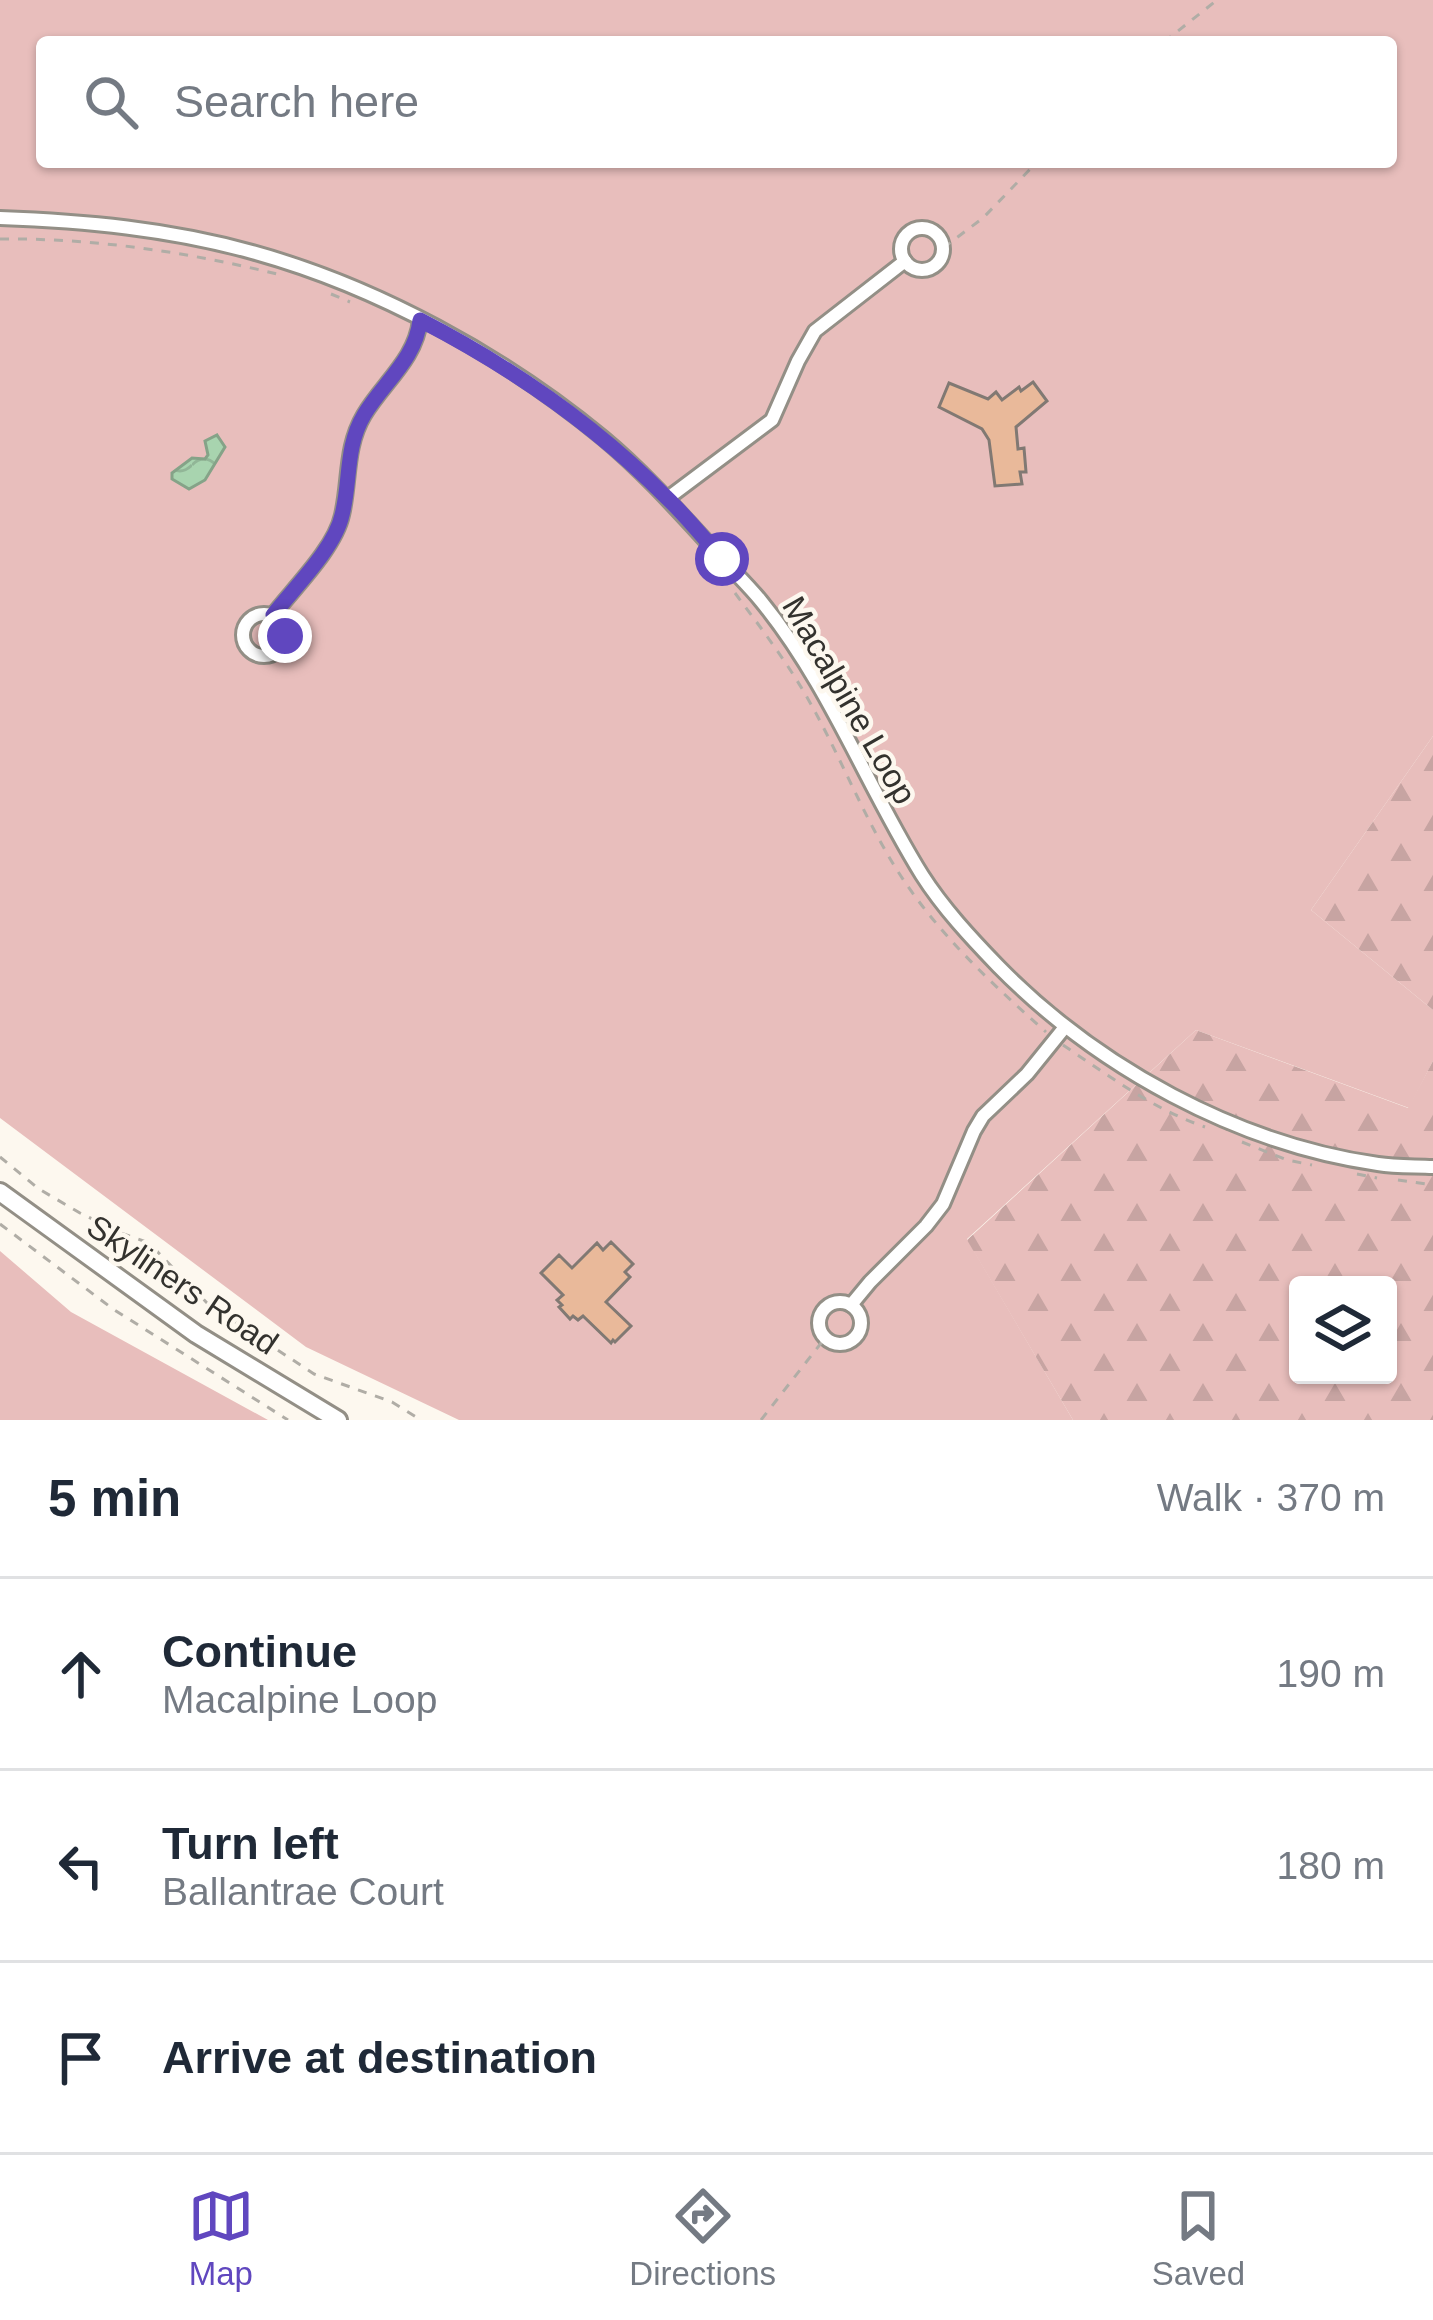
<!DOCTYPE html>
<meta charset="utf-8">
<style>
:root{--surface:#fff;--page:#f2f2f3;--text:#1f2937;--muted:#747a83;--line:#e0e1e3;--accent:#6047bf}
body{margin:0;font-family:Helvetica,sans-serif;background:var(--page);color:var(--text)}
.controls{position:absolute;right:36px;bottom:36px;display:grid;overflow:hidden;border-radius:12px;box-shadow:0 3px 9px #0004}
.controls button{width:108px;height:108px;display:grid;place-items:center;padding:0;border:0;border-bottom:3px solid var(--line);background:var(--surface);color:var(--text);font:60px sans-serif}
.stop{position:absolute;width:36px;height:36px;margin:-27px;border:9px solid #6047bf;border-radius:50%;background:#fff}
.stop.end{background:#6047bf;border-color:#fff;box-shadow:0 3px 12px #0008}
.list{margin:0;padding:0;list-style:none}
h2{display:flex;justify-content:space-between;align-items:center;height:156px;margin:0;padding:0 48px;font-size:51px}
h2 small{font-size:39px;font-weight:400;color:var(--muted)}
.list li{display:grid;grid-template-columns:78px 1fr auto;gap:36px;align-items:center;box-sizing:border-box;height:192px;padding:0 48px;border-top:3px solid var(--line)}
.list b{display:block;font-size:45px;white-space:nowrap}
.list p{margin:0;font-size:39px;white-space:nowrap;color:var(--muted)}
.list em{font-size:39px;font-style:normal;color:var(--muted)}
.icon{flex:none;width:66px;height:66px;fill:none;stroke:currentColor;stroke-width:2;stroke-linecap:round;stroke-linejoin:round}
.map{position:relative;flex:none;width:1433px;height:1420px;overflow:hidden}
.search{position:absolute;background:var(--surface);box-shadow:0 3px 9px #0004;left:36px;right:36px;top:36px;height:132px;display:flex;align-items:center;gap:30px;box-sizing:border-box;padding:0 42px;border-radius:12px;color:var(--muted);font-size:45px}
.sheet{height:732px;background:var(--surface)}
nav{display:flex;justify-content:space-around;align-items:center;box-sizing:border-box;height:168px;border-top:3px solid var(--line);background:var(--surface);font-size:33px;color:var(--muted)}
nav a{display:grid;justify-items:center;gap:6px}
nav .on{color:var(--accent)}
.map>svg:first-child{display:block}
.grass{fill:#e8bebc;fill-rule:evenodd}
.forest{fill:url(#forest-firs);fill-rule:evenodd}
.water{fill:url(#water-waves);stroke:#85a388;stroke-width:3}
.building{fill:#e9b99a;stroke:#817973;stroke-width:3}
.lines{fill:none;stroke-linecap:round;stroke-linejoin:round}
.minor-casing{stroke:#938f86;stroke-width:18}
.tertiary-casing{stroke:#938f86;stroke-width:22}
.path{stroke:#b0ada6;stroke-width:3;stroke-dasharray:9 9;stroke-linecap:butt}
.minor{stroke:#fff;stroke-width:12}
.tertiary{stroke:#fff;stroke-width:16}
.route{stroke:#6047bf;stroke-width:15}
.labels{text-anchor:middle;stroke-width:9;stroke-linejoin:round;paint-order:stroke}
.street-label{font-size:33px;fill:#33322e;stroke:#fdf8ef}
</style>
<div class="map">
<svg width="1433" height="1420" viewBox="0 0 1433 1420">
<defs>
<pattern id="forest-firs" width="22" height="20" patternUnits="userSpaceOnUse" patternTransform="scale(3)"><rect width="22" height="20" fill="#e8bebc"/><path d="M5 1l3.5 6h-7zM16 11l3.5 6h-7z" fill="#c7a4a2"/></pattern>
<pattern id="water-waves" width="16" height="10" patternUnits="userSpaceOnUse" patternTransform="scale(3)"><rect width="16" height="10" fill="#a8d4af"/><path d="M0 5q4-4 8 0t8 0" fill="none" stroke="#91b697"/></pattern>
</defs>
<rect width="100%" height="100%" fill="#fdf8ef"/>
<g class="grass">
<path d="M 0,0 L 1433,0 L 1433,736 L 1311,910 L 1433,1010 L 1433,1061 L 1409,1108 L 1196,1030 L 967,1239 L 1073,1420 L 459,1420 L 306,1347 L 0,1118 ZM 42,42 L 1391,42 L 1391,162 L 42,162 Z"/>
<polygon points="0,1251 71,1312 268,1420 0,1420"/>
</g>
<g class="forest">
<polygon points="1433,736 1433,1010 1311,910"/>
<path d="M 1196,1030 L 1408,1108 L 1433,1061 L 1433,1420 L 1073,1420 L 967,1240 ZM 1298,1285 L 1388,1285 L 1388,1375 L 1298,1375 Z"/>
</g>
<polygon class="water" points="217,435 225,447 205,480 189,489 172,479 172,473 192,458 205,459 208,455 205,441"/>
<g class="building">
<polygon points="1033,382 1047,401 1016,427 1018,449 1024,448 1026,472 1020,472 1022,484 995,486 989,440 982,429 939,407 949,383 988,399 996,392 1002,400 1019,387 1021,391"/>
<polygon points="611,1242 633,1264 625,1272 630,1277 606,1302 631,1326 615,1342 613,1340 611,1343 583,1316 578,1320 573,1316 570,1319 559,1307 562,1305 557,1300 563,1295 541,1273 559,1255 572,1268 597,1243 603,1250"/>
</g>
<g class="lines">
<defs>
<g id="minor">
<path d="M 0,218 C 85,221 169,229 252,252 C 376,286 504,356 603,438 C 645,473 681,514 718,554 C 732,570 748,585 761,601 C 829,684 866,785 922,875 C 943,908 971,938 998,966 C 1097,1067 1237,1144 1378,1164 C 1396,1167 1415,1166 1433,1167"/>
<circle cx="922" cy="249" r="21"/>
<polyline points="668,498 772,420 798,361 815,331 905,261"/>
<circle cx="264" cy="635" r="21"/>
<path d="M 273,615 C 294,588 335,548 342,515 C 350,481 345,447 364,415 C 383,383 416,359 420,320"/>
<circle cx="840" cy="1323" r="21"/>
<polyline points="851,1305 870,1282 926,1226 943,1204 974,1131 983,1116 1027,1074 1065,1027"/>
</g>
<polyline id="tertiary" points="0,1192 196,1334 338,1420"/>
</defs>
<use href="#minor" class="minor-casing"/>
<use href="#tertiary" class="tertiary-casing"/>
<g class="path">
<polyline points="1164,42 1217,0"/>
<path d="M 0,239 C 93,238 187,252 277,274"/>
<polyline points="943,248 983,218 1037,162"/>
<polyline points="331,294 350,302"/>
<path d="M 735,593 C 761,628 787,662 808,699 C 840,755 863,816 897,870 C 937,933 991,983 1046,1032"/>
<path d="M 1063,1045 C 1109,1076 1153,1109 1205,1127"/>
<polyline points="1242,1142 1287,1160 1312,1165"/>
<polyline points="0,1157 39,1189 80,1213 121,1233 149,1243 208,1304 314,1374 392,1402 421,1420"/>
<polyline points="1357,1174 1377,1178"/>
<polyline points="1398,1180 1433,1185"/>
<polyline points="0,1224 113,1309 288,1420"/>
<polyline points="761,1420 825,1338"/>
</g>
<use href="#minor" class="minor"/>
<use href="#tertiary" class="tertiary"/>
</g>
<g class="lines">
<path class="route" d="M 285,636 L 281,622 L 273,615 C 294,588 335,548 342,515 C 351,481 345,447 364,415 C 383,383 416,359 420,320 C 511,367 594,424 666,497 C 686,516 704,538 722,559"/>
</g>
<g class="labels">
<g class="street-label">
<text transform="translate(850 700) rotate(60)" y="12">Macalpine Loop</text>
<text transform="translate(183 1284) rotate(34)" y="12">Skyliners Road</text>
</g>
</g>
</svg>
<div class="controls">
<button><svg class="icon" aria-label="layers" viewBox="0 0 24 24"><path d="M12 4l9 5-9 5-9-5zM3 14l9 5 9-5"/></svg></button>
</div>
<div class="stop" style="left:722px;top:559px"></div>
<div class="stop end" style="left:285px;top:636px"></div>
<div class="search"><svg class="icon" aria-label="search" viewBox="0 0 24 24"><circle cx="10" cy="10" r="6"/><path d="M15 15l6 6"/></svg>Search here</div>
</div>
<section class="sheet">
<h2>5 min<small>Walk · 370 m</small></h2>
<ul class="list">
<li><svg class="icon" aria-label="ahead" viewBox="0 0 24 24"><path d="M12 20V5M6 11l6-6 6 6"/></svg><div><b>Continue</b><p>Macalpine Loop</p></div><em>190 m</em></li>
<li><svg class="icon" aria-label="left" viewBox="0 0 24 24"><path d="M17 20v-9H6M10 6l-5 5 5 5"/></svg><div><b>Turn left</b><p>Ballantrae Court</p></div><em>180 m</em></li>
<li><svg class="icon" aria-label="arrive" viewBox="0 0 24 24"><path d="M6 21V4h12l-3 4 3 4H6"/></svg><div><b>Arrive at destination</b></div></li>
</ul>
</section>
<nav>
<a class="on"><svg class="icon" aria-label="map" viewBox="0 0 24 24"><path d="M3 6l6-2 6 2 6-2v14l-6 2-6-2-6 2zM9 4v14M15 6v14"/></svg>Map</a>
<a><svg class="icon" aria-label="directions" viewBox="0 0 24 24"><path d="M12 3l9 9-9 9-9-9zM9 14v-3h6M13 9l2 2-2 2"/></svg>Directions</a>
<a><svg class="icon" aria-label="saved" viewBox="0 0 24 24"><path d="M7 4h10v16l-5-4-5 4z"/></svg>Saved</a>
</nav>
